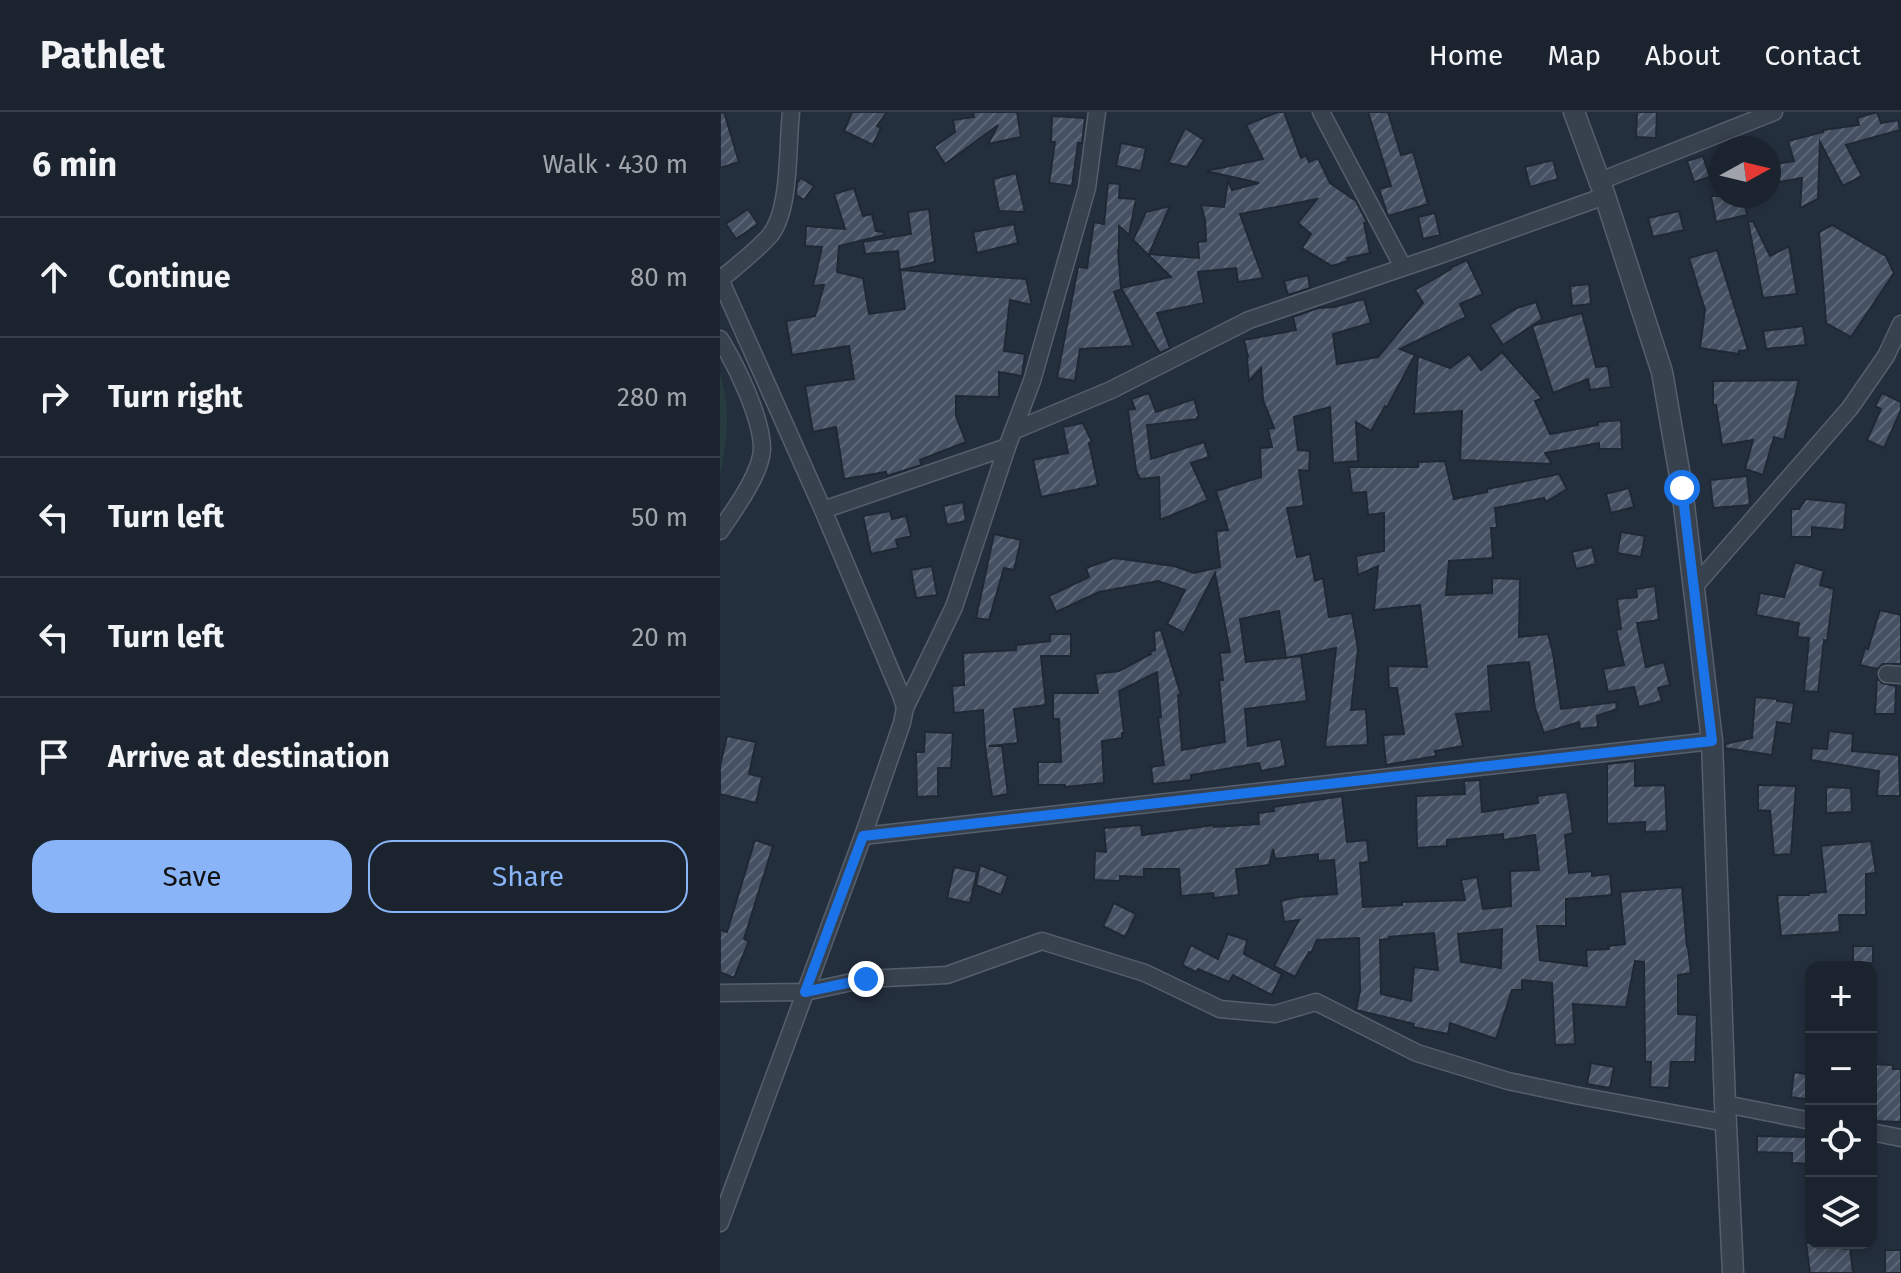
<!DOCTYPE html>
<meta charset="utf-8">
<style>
:root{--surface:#1b232e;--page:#282f3a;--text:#f1f3f6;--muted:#a0a4aa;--line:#39404a;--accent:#8ab4f8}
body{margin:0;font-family:"Fira Sans",sans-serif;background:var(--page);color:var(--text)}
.controls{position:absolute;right:24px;bottom:24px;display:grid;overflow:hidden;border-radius:16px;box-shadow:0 4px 12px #0003}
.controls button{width:72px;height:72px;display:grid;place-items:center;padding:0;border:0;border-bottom:2px solid var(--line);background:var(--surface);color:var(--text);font:40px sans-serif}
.compass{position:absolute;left:989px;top:24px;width:72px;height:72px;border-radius:50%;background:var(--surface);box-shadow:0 4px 12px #0003;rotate:82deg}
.stop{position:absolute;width:24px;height:24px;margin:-18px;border:6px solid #1a73e8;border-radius:50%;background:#fff}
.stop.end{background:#1a73e8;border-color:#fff;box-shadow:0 2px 8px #0008}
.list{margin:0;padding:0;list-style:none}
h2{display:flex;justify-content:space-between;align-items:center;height:104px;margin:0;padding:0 32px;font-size:34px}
h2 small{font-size:26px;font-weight:400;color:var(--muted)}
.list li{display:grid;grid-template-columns:52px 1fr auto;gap:24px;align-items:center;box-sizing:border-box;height:120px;padding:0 32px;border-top:2px solid var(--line)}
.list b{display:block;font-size:30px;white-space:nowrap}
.list em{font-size:26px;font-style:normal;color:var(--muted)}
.actions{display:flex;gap:16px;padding:24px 32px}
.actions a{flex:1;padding:18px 0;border:2px solid var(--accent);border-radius:24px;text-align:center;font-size:28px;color:var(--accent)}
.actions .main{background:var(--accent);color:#111}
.icon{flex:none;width:44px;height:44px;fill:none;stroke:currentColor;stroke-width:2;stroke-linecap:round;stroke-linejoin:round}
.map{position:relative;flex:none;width:1181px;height:1161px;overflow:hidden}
header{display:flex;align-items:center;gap:48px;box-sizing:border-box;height:112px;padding:0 40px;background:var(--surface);border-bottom:2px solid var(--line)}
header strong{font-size:38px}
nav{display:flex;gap:44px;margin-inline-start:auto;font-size:28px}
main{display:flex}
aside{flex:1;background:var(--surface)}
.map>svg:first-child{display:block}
.pitch{fill:#263c3f}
.building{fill:url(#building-hatch);stroke:#1f2835;stroke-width:2;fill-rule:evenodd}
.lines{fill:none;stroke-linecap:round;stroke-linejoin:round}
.minor-casing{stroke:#565f6c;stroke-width:19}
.tertiary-casing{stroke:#565f6c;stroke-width:23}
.minor{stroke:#38414e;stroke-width:16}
.tertiary{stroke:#38414e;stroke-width:20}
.route{stroke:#1a73e8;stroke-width:10}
</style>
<header>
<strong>Pathlet</strong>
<nav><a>Home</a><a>Map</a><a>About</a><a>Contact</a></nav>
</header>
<main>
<aside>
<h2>6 min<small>Walk · 430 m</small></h2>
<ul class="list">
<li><svg class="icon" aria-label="ahead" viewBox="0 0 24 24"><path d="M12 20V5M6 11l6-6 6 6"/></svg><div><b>Continue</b></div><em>80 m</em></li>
<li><svg class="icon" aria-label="right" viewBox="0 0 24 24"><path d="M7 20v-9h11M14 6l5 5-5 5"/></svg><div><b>Turn right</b></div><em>280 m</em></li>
<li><svg class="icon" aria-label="left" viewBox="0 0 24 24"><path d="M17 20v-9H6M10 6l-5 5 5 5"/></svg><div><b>Turn left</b></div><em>50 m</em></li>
<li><svg class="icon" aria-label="left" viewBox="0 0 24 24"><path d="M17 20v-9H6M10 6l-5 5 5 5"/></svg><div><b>Turn left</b></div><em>20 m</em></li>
<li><svg class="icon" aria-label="arrive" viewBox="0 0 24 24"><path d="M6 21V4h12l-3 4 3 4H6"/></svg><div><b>Arrive at destination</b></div></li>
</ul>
<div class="actions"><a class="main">Save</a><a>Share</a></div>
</aside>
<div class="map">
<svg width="1181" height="1161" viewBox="0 0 1181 1161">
<defs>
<pattern id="building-hatch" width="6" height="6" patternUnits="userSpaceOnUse" patternTransform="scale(2)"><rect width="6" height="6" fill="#455162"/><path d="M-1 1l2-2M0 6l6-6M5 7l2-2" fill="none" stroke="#5d6877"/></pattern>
</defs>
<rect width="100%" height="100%" fill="#242f3e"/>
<path class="pitch" d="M 0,262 C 11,300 8,325 0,362 Z"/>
<g class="building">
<polygon points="4,0 19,50 0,56 0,1"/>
<polygon points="132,0 167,0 157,14 161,16 153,33 124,19"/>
<polygon points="253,0 297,0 301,25 268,32 278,13 225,52 214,35 235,20 233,8 254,5"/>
<polygon points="558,0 564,0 581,46 586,43 589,50 598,46 610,71 636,89 647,110 644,111 650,141 627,146 628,149 612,154 582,136 591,122 578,111 597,87 520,102 543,166 518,170 516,156 478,160 484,191 437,201 450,236 440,241 401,176 451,165 413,128 426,100 450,94 429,142 479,146 478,130 486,129 485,108 481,93 504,95 508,68 512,78 539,71 486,59 543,47 526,13"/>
<polygon points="648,0 668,0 681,43 693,40 708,92 668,104 659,77 671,74"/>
<polygon points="917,0 937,0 936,26 916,25"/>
<polygon points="1157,0 1161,11 1178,8 1180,18 1126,33 1142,64 1123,74 1100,30 1098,87 1080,96 1082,66 1059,70 1057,52 1074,49 1068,29 1103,20 1103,18 1139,13 1137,6"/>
<polygon points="332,4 365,6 362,31 358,31 352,74 329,71 335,30 331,30"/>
<polygon points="465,16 484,28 467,55 448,51"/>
<polygon points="401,31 426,36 421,59 396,54"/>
<polygon points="983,44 990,65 974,70 967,49"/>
<polygon points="833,48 838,67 810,75 805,55"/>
<polygon points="296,61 305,100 279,99 273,67"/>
<polygon points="81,66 94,74 84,88 76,83 77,71"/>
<polygon points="388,71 400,72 399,86 416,87 409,123 399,114 399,138 398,138 401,177 394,180 413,234 360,237 355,269 337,266 358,155 367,156 374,110 384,112"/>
<polygon points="134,76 143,104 152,102 156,119 164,120 164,123 119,134 117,160 143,166 149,202 185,197 180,158 306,167 312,193 290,188 284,239 305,242 302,264 279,260 279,285 236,284 236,304 246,330 200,348 201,353 167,364 166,360 124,367 116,315 93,320 85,274 134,267 129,234 72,243 66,209 95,204 104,173 93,174 102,135 85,134 86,114 125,117 114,82"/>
<polygon points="991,84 1023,84 1027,103 996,110"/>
<polygon points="28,97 38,112 16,127 6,112"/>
<polygon points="209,97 215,150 180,158 178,139 145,142 143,130 191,122 188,100"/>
<polygon points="959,99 964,118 933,125 928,106"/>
<polygon points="715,101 720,123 703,127 698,105"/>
<polygon points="1033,109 1050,144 1069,134 1077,182 1043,186 1028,110"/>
<polygon points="294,112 298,131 257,141 253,120"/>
<polygon points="1112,113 1166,144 1174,161 1131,225 1106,211 1099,120"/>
<polygon points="997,138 1028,238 1019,239 1019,242 980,236 985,198 969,146"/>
<polygon points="747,148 763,182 740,192 746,205 680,237 695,243 667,295 665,294 651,319 636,310 638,349 613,351 610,295 574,305 578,338 590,339 589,359 579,358 584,394 567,396 577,445 590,442 595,469 603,466 609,505 632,501 638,537 631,598 646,597 648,633 605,635 616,536 566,546 559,499 520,507 526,550 581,544 587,589 525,597 528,634 561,627 566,654 541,659 539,651 471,663 471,668 433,672 431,655 444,653 438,606 441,605 437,560 399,579 404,621 402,621 402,626 382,629 384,671 345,675 345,673 318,673 318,650 341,650 339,607 333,607 333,581 378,581 375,562 399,559 431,542 430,540 435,538 434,519 441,518 461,583 458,583 462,638 505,630 499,568 503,568 500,541 510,540 495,461 464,521 447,512 465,478 438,469 379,480 336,500 329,484 369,465 366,456 394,446 454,454 474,461 500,455 496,419 508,418 496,379 541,365 540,336 552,335 548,317 554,316 543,288 541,256 529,269 527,246 528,245 524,228 576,218 573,205 598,196 614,195 644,187 651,211 613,222 617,252 658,245 703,191 695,178 731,157 730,156"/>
<polygon points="588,163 590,176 568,183 564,169"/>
<polygon points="869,172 871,192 852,194 850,174"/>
<polygon points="816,190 822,207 783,233 770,213 797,196"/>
<polygon points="862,201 876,255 888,254 891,275 870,278 868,267 833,281 812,214"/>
<polygon points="1083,214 1086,233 1046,237 1043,219"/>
<polygon points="782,240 822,286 815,289 830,322 878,313 878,310 901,308 902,337 879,337 879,331 825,341 832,352 740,348 742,299 694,302 698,244 730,256 749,242 761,258"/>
<polygon points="1079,268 1064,328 1054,325 1043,363 1025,357 1033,328 1002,333 996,293 993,293 993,269"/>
<polygon points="429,281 436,300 474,287 479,304 477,305 477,307 427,313 431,347 484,330 489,345 471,351 488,388 440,408 439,365 420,367 416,358 408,298 415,297 411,287"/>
<polygon points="1162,281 1181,290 1181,298 1164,336 1147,328 1161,297 1155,294"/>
<polygon points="363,311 372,330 369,331 378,373 321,385 313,348 348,341 343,315"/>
<polygon points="725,349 734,387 767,380 767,377 839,362 847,377 826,390 824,386 775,396 777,416 771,416 773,446 729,449 726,483 772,481 772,466 800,467 799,525 828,522 833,541 841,597 896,590 897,597 877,604 878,615 860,617 859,610 824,621 815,596 809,550 768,554 771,599 736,602 743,634 715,639 716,644 666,653 663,623 684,622 677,576 669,576 668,554 707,555 700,493 654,498 658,454 638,463 636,444 664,439 664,401 648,403 646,380 632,381 629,355 698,355 698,350"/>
<polygon points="1027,364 1030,393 993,396 990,368"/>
<polygon points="909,376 914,395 891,401 886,382"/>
<polygon points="1086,387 1126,391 1124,418 1092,415 1092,425 1071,425 1071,397 1079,397"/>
<polygon points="243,390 246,409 227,413 223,394"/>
<polygon points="170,399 172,407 186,404 191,424 176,428 178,436 151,442 143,404"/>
<polygon points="901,420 925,424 921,445 897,441"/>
<polygon points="274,422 301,428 294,458 284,456 269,508 256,506"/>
<polygon points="872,435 876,452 856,457 852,440"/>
<polygon points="1075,450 1104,459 1100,473 1114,477 1107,529 1104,528 1098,580 1084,579 1089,526 1077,525 1079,511 1036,503 1040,481 1064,485"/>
<polygon points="212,454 217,483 196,486 191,458"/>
<polygon points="935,474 939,508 917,511 926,555 944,550 950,573 938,576 942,589 919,595 914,575 888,580 883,557 904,553 896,518 901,517 897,487 917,485 916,477"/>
<polygon points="1160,498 1181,503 1181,552 1163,552 1157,557 1140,553 1145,536 1148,537"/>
<polygon points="330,522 351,522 351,544 321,544 326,593 294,597 298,631 269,634 282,634 288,682 272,685 265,634 263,598 234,601 232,574 244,573 243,541 296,538 296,533 330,529"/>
<polygon points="1157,566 1162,571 1176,574 1175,602 1155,602"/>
<polygon points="1035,585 1057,587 1057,589 1074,591 1071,612 1057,610 1052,643 1005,636 1005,632 1032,626"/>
<polygon points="1109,619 1133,622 1132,639 1179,643 1180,684 1157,684 1159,659 1091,648 1092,636 1107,637"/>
<polygon points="205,620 233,621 231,656 218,656 218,684 197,685 196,640 204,640"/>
<polygon points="7,624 36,630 29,662 42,665 36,691 0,682 0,654"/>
<polygon points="915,649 915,674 945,673 947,719 925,720 925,710 887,712 887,652"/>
<path d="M 760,668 L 762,700 L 818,691 L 817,684 L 847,680 L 853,721 L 845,723 L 849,761 L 872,759 L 872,764 L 890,762 L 892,783 L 846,787 L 846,814 L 817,814 L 820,848 L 867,854 L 866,838 L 889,837 L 888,834 L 905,832 L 900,780 L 962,775 L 967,835 L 968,835 L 971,861 L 958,863 L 958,902 L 977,903 L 975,950 L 951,950 L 949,976 L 930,975 L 931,950 L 925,950 L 924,850 L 915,849 L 906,895 L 853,892 L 855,932 L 835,933 L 832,871 L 802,868 L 802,878 L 792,878 L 776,927 L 730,911 L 728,922 L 693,915 L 694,912 L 636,898 L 640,879 L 639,826 L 597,828 L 591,841 L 589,840 L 575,865 L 554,854 L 579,808 L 564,810 L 561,789 L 577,785 L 617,782 L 614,748 L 598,749 L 598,742 L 555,747 L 553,737 L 549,753 L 516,757 L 519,783 L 494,786 L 493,781 L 461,784 L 459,757 L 424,757 L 424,765 L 400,764 L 400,769 L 374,768 L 375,739 L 386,740 L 384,716 L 421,713 L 422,723 L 494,713 L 494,715 L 539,712 L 538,701 L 554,699 L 553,695 L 622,684 L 627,730 L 647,728 L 649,750 L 640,751 L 643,795 L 682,793 L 682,790 L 745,788 L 741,768 L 757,765 L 763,797 L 791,794 L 790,759 L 819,758 L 815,723 L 783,728 L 783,722 L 727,728 L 727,734 L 697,736 L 696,684 L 745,682 L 744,669 ZM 782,817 L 781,856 L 741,850 L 738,822 ZM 714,821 L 718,858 L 694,855 L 691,889 L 661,882 L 660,828 L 669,827 L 669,825 Z"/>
<polygon points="1038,673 1076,674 1071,742 1054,743 1050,699 1038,698"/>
<polygon points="1106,675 1131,676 1132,700 1106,701"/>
<polygon points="35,728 53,734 24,827 29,829 14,866 0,860 0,818 7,820"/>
<polygon points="1151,729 1156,761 1146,762 1146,803 1119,803 1120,820 1061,824 1057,783 1089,783 1089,781 1106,780 1101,734"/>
<polygon points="260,753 288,764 281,783 256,773"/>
<polygon points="234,755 257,760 250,791 227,786"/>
<polygon points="394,791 416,802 405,825 383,814"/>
<polygon points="508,822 527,828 524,842 562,862 552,883 513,863 509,870 478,857 476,860 462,853 471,833 498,847"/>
<rect x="1133" y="834" width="20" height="17"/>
<polygon points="871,951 894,955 890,976 867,972"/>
<polygon points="1151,952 1173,953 1173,957 1181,957 1181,1010 1151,1009"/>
<polygon points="1074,960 1091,963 1091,988 1071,985"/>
<polygon points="1037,1024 1091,1025 1091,1052 1072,1051 1072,1041 1037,1040"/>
<polygon points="1086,1131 1123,1131 1124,1137 1130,1136 1133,1161 1090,1161"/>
<rect x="1165" y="1138" width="16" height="23"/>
</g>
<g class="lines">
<defs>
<g id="minor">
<polyline points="601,0 683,155"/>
<polyline points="880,69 1054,0"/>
<polyline points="0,167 103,398 181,583 185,596 182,611 143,724 0,1111"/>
<path d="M 0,168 C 14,156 40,136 51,122 C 71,95 67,34 71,0"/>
<path d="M 0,227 C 16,253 42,306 42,337 C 41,362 14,398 0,419"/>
<polyline points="293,319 391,278 529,208 717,144 885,84"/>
<polyline points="103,398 287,335"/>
<polyline points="974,475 1130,296 1166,244 1181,212"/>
<polyline points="1167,562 1181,563"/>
<polyline points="185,596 234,495 287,335 312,269 367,76 377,0"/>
<polyline points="143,724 992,629"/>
<polyline points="0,881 85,880 146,867 227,863 322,829 425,861 500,897 555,902 596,890 697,941 788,969 854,983 1006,1011"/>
<polyline points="1005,992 1091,1009"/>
<polyline points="1151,1020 1181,1026"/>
</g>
<polyline id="tertiary" points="854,0 885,84 942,260 962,376 992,629 1005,992 1013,1161"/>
</defs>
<use href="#minor" class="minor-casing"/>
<use href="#tertiary" class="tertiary-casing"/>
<use href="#minor" class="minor"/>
<use href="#tertiary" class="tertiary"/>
</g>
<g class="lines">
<polyline class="route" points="146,867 85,880 143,724 992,629 962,376"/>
</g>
</svg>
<div class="controls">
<button>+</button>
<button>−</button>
<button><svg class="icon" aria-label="locate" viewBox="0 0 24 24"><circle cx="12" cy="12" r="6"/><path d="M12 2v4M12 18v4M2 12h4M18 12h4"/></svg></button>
<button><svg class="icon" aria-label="layers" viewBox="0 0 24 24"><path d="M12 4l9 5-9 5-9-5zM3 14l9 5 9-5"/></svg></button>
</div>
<svg class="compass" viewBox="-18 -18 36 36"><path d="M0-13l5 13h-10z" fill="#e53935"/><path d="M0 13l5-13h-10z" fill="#a0a4aa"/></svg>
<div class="stop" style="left:962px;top:376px"></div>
<div class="stop end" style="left:146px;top:867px"></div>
</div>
</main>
